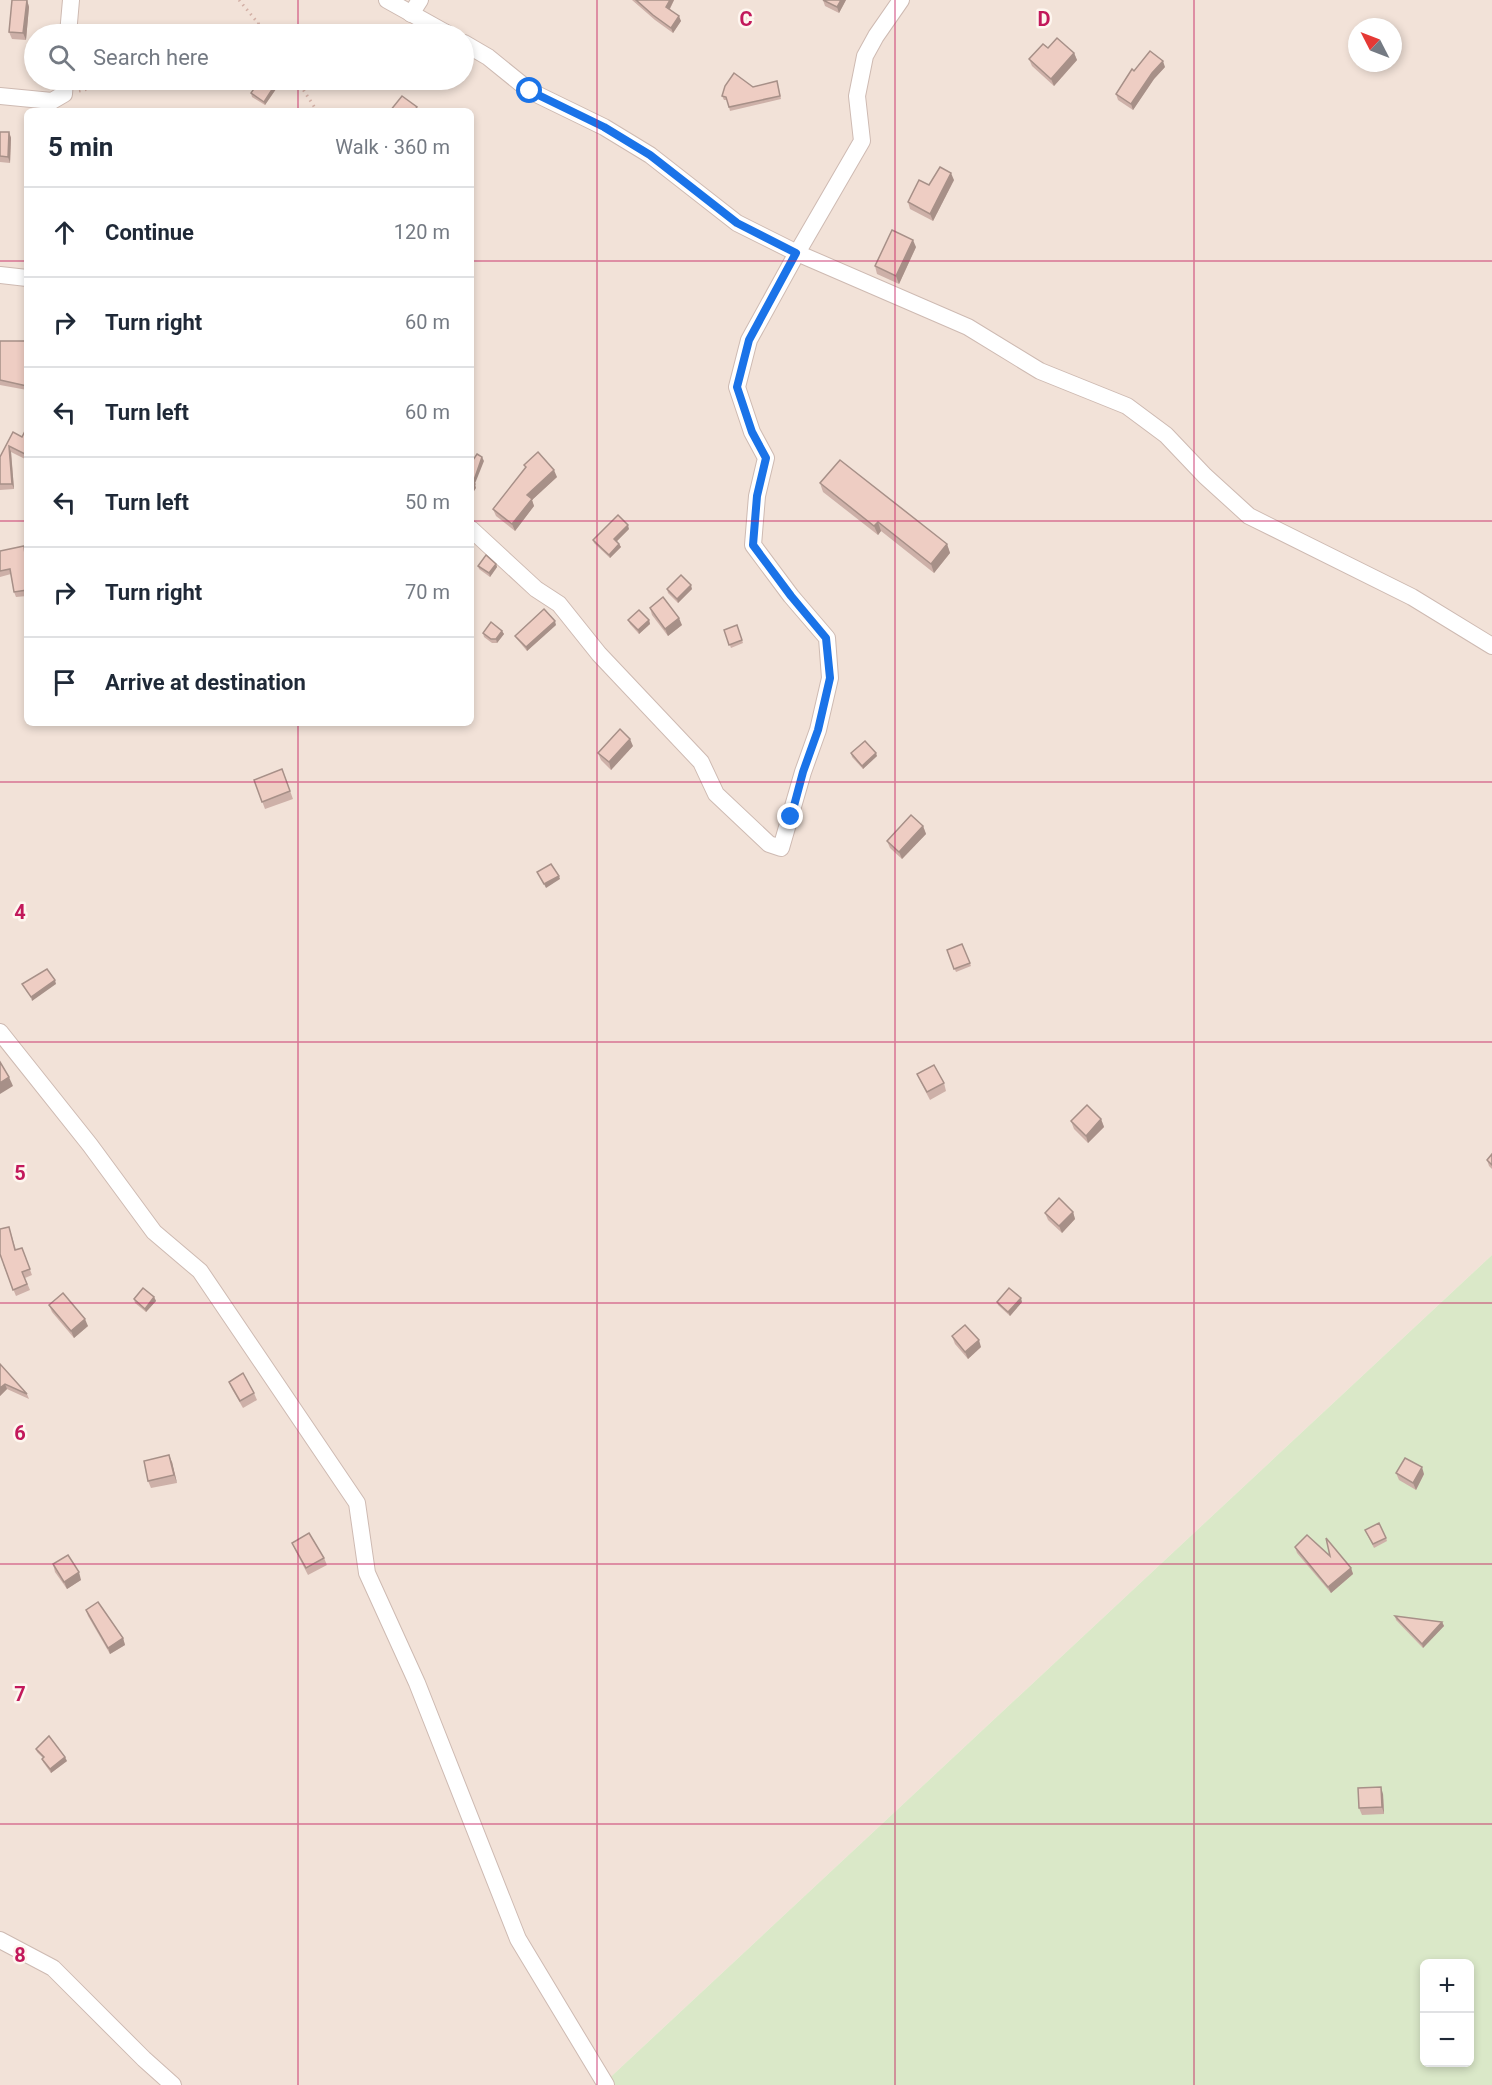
<!DOCTYPE html>
<meta charset="utf-8">
<style>
:root{--surface:#fff;--page:#f6f6f7;--text:#1f2937;--muted:#747a83;--line:#e0e1e3}
body{margin:0;font-family:Roboto,sans-serif;background:var(--page);color:var(--text)}
.controls{position:absolute;right:18px;bottom:18px;display:grid;overflow:hidden;border-radius:9px;box-shadow:0 3px 9px #0003}
.controls button{width:54px;height:54px;display:grid;place-items:center;padding:0;border:0;border-bottom:2px solid var(--line);background:var(--surface);color:var(--text);font:30px sans-serif}
.compass{position:absolute;left:1348px;top:18px;width:54px;height:54px;border-radius:50%;background:var(--surface);box-shadow:0 3px 9px #0003;rotate:312deg}
.stop{position:absolute;width:18px;height:18px;margin:-14px;border:4px solid #1a73e8;border-radius:50%;background:#fff}
.stop.end{background:#1a73e8;border-color:#fff;box-shadow:0 2px 6px #0008}
.list{margin:0;padding:0;list-style:none}
h2{display:flex;justify-content:space-between;align-items:center;height:78px;margin:0;padding:0 24px;font-size:26px}
h2 small{font-size:20px;font-weight:400;color:var(--muted)}
.list li{display:grid;grid-template-columns:39px 1fr auto;gap:18px;align-items:center;box-sizing:border-box;height:90px;padding:0 24px;border-top:2px solid var(--line)}
.list b{display:block;font-size:22px;white-space:nowrap}
.list em{font-size:20px;font-style:normal;color:var(--muted)}
.icon{flex:none;width:33px;height:33px;fill:none;stroke:currentColor;stroke-width:2;stroke-linecap:round;stroke-linejoin:round}
.map{position:relative;flex:none;width:1492px;height:2085px;overflow:hidden}
.search{position:absolute;background:var(--surface);box-shadow:0 3px 9px #0003;left:24px;top:24px;width:450px;height:66px;display:flex;align-items:center;gap:15px;box-sizing:border-box;padding:0 21px;border-radius:33px;color:var(--muted);font-size:22px}
.panel{position:absolute;background:var(--surface);box-shadow:0 3px 9px #0003;left:24px;top:108px;width:450px;height:618px;border-radius:9px}
.map>svg:first-child{display:block}
.residential{fill:#f2e2d8;fill-rule:evenodd}
.green{fill:#dae8c8;fill-rule:evenodd}
.lines{fill:none;stroke-linecap:round;stroke-linejoin:round}
.minor-casing{stroke:#cebab2;stroke-width:18}
.path{stroke:#d3b0a6;stroke-width:3;stroke-dasharray:1.5 4.5;stroke-linecap:butt}
.minor{stroke:#fff;stroke-width:16}
.wall{fill:#cdb0a8}
.shaded-wall{fill:#a79088}
.building{fill:#eecdc3;stroke:#a79088;stroke-width:1.5}
.route{stroke:#1a73e8;stroke-width:8}
.grid{fill:none;stroke:#c2185b;stroke-width:1.5;stroke-opacity:0.55}
.grid-label{font-size:20px;text-anchor:middle;font-weight:bold;fill:#c2185b;stroke:#fef6ef;stroke-width:5;stroke-linejoin:round;paint-order:stroke}
</style>
<div class="map">
<svg width="1492" height="2085" viewBox="0 0 1492 2085">
<rect width="100%" height="100%" fill="#fbf1e9"/>
<path class="residential" d="M 0,0 L 1492,0 L 1492,1255 L 602,2085 L 0,2085 ZM 1357,27 L 1393,27 L 1393,63 L 1357,63 ZM 34,34 L 464,34 L 464,80 L 34,80 ZM 27,111 L 471,111 L 471,723 L 27,723 Z"/>
<path class="green" d="M 1492,1255 L 1492,2085 L 602,2085 ZM 1424,1964 L 1470,1964 L 1470,2062 L 1424,2062 Z"/>
<g class="lines">
<defs>
<g id="minor">
<polyline points="387,0 448,34"/>
<polyline points="411,14 420,0"/>
<polyline points="68,34 71,0"/>
<polyline points="464,43 488,57 530,91 604,127 650,155 737,223 797,253 968,327 1040,371 1127,406 1166,435 1205,476 1249,516 1412,597 1492,646"/>
<polyline points="0,96 52,101 64,94 65,80"/>
<polyline points="0,275 27,278"/>
<polyline points="471,529 536,589 559,604 599,654 701,762 716,794 769,844 781,848 803,772 818,730 830,678 827,638 791,596 753,545 757,496 766,458 752,432 737,387 749,340 797,253 862,141 857,96 865,56 876,36 901,0"/>
<polyline points="0,1032 90,1145 154,1232 200,1271 357,1503 367,1573 417,1683 518,1939 606,2085"/>
<polyline points="0,1940 53,1968 144,2059 173,2085"/>
</g>
</defs>
<use href="#minor" class="minor-casing"/>
<g class="path">
<polyline points="239,0 267,34"/>
<polyline points="251,34 259,23"/>
<polyline points="297,80 317,111"/>
<polyline points="79,91 120,82 152,84 163,80"/>
</g>
<use href="#minor" class="minor"/>
</g>
<g class="wall">
<polygon points="27,0 29,7 26,40 12,39 9,32"/>
<polygon points="632,0 674,0 670,9 681,21 673,33 655,20"/>
<polygon points="823,0 846,0 839,13 825,6"/>
<polygon points="1048,48 1074,53 1077,60 1054,86 1032,66 1029,59"/>
<polygon points="1165,67 1154,79 1133,110 1118,100 1116,94 1134,71"/>
<polygon points="777,81 781,99 730,111 727,100 724,100 722,96 753,87"/>
<polygon points="275,85 276,89 265,105 252,97 251,93"/>
<polygon points="0,132 9,132 11,138 10,163 0,162"/>
<polygon points="954,180 933,221 910,209 908,202 929,185"/>
<polygon points="916,247 899,284 877,274 875,266"/>
<polygon points="0,341 27,342 27,390 0,385"/>
<polygon points="27,427 27,460 11,452 14,489 0,490 0,457 13,432 22,437"/>
<polygon points="524,465 557,477 532,500 534,506 515,531 496,516 493,509 526,468"/>
<polygon points="820,483 947,544 950,553 934,573 881,531 878,535 823,492"/>
<polygon points="629,529 617,541 621,547 610,558 594,543 593,540"/>
<polygon points="24,546 26,551 27,561 27,596 16,597 14,592 11,574 0,577 0,551"/>
<polygon points="496,564 497,567 490,577 479,569 478,566"/>
<polygon points="667,589 692,589 678,603 668,593"/>
<polygon points="650,608 682,625 668,636 652,615"/>
<polygon points="628,620 649,620 650,624 639,634 630,624"/>
<polygon points="556,625 527,651 517,639 515,636"/>
<polygon points="737,625 743,643 731,648 724,630"/>
<polygon points="502,631 504,634 497,643 492,643 484,637 483,633"/>
<polygon points="633,746 611,770 601,760 598,753"/>
<polygon points="851,753 877,756 863,769 852,757"/>
<polygon points="282,769 293,799 265,809 254,780"/>
<polygon points="923,826 926,834 902,859 890,848 887,841"/>
<polygon points="962,944 971,966 956,972 947,950"/>
<polygon points="917,1074 944,1083 946,1091 930,1100 920,1081"/>
<polygon points="1101,1119 1104,1127 1088,1143 1074,1129 1071,1121"/>
<polygon points="1492,1154 1492,1169 1489,1166 1487,1160"/>
<polygon points="1073,1212 1075,1219 1062,1233 1048,1220 1045,1213"/>
<polygon points="9,1227 16,1250 22,1248 32,1275 25,1278 30,1290 16,1296 3,1264"/>
<polygon points="154,1297 156,1301 146,1312 135,1303 134,1299"/>
<polygon points="997,1302 1022,1302 1010,1316 998,1305"/>
<polygon points="49,1305 88,1326 74,1338 52,1312"/>
<polygon points="952,1336 981,1347 968,1359 955,1344"/>
<polygon points="0,1364 27,1394 29,1399 7,1389 0,1396"/>
<polygon points="229,1382 254,1393 257,1400 243,1408 232,1389"/>
<polygon points="172,1462 177,1483 151,1488 148,1481"/>
<polygon points="1396,1473 1424,1474 1416,1490 1399,1480"/>
<polygon points="1365,1530 1386,1538 1387,1541 1374,1548"/>
<polygon points="292,1543 324,1558 327,1565 308,1575 295,1550"/>
<polygon points="1295,1547 1330,1556 1351,1568 1353,1574 1331,1593 1297,1553"/>
<polygon points="53,1564 81,1580 67,1589 55,1572"/>
<polygon points="86,1610 123,1638 125,1645 110,1654 88,1616"/>
<polygon points="1395,1616 1442,1622 1444,1626 1423,1648 1396,1620"/>
<polygon points="36,1749 67,1761 51,1773 43,1762 42,1759 43,1758 37,1752"/>
<polygon points="1383,1794 1384,1814 1362,1815 1359,1808"/>
</g>
<g class="shaded-wall">
<polygon points="27,0 29,7 26,40 23,33"/>
<polygon points="670,0 674,0 668,12 666,7"/>
<polygon points="841,0 846,0 839,13 837,7"/>
<polygon points="679,16 681,21 673,33 671,28"/>
<polygon points="1074,53 1077,60 1054,86 1051,79"/>
<polygon points="1163,61 1165,67 1154,79 1133,110 1131,104 1152,73"/>
<polygon points="275,85 276,89 265,105 264,102"/>
<polygon points="9,132 11,138 10,163 8,157"/>
<polygon points="951,173 954,180 933,221 930,214"/>
<polygon points="913,240 916,247 899,284 896,276"/>
<polygon points="9,446 11,452 14,489 12,484"/>
<polygon points="482,457 484,461 474,486 475,484 476,488 471,496 473,483"/>
<polygon points="554,470 557,477 532,500 534,506 515,531 512,524 527,495"/>
<polygon points="878,522 881,531 878,535 874,526"/>
<polygon points="628,525 629,529 616,542 614,539"/>
<polygon points="619,544 621,547 610,558 609,555"/>
<polygon points="947,544 950,553 934,573 931,564"/>
<polygon points="24,546 26,551 27,571"/>
<polygon points="496,564 497,567 490,577 489,573"/>
<polygon points="691,585 692,589 678,603 677,599"/>
<polygon points="679,618 682,625 668,636 665,629"/>
<polygon points="649,620 650,624 639,634 638,630"/>
<polygon points="555,621 556,625 527,651 526,647"/>
<polygon points="502,631 504,634 497,643 496,639"/>
<polygon points="630,739 633,746 611,770 609,762"/>
<polygon points="876,753 877,756 863,769 862,766"/>
<polygon points="923,826 926,834 902,859 899,852"/>
<polygon points="559,876 560,879 546,888 544,884"/>
<polygon points="55,980 56,984 32,1001 31,997"/>
<polygon points="9,1077 13,1086 0,1094 0,1083"/>
<polygon points="1101,1119 1104,1127 1088,1143 1086,1136"/>
<polygon points="1073,1212 1075,1219 1062,1233 1059,1226"/>
<polygon points="154,1297 156,1301 146,1312 145,1309"/>
<polygon points="1021,1298 1022,1302 1010,1316 1008,1312"/>
<polygon points="85,1319 88,1326 74,1338 71,1331"/>
<polygon points="979,1340 981,1347 968,1359 965,1352"/>
<polygon points="5,1384 7,1389 0,1396 0,1388"/>
<polygon points="169,1455 172,1462 177,1483 174,1475"/>
<polygon points="1422,1467 1424,1474 1416,1490 1413,1483"/>
<polygon points="1351,1568 1353,1574 1331,1593 1328,1587"/>
<polygon points="79,1572 81,1580 67,1589 64,1582"/>
<polygon points="1442,1622 1444,1626 1423,1648 1422,1644"/>
<polygon points="123,1638 125,1645 110,1654 108,1648"/>
<polygon points="65,1757 67,1761 51,1773 50,1769"/>
<polygon points="1381,1787 1383,1794 1384,1814 1382,1807"/>
</g>
<g class="building">
<polygon points="12,0 27,0 23,33 9,32"/>
<polygon points="636,0 670,0 666,7 679,16 671,28 653,15"/>
<polygon points="823,0 841,0 837,7"/>
<polygon points="1057,38 1074,53 1051,79 1029,59 1043,44 1048,48"/>
<polygon points="1150,51 1163,61 1152,73 1131,104 1116,94 1132,69 1134,71"/>
<polygon points="734,73 753,87 777,81 780,96 729,107 726,97 722,96 725,86"/>
<polygon points="260,80 266,80 275,85 264,102 251,93"/>
<polygon points="402,96 417,107 414,111 390,111"/>
<polygon points="0,132 9,132 8,157 0,156"/>
<polygon points="940,167 951,173 930,214 908,202 919,180 929,185"/>
<polygon points="892,230 913,240 896,276 875,266"/>
<polygon points="0,341 27,341 27,386 0,380"/>
<polygon points="27,427 27,455 9,446 12,484 0,484 0,457 13,432 22,437"/>
<polygon points="538,452 554,470 527,495 532,499 512,524 493,509 526,467 524,465"/>
<polygon points="477,454 482,457 473,483 475,484 471,491 471,463"/>
<polygon points="840,460 947,544 931,564 878,522 874,526 820,483"/>
<polygon points="618,515 628,525 614,539 619,544 609,555 593,540"/>
<polygon points="24,546 27,571 27,590 14,592 10,569 0,571 0,551"/>
<polygon points="486,555 496,564 489,573 478,566"/>
<polygon points="681,575 691,585 677,599 667,589"/>
<polygon points="663,597 679,618 665,629 650,608"/>
<polygon points="544,609 555,621 526,647 515,636"/>
<polygon points="639,610 649,620 638,630 628,620"/>
<polygon points="491,622 502,631 496,639 491,639 483,633"/>
<polygon points="737,625 742,640 729,645 724,630"/>
<polygon points="620,729 630,739 609,762 598,753"/>
<polygon points="865,741 876,753 862,766 851,753"/>
<polygon points="282,769 290,791 262,802 254,780"/>
<polygon points="911,815 923,826 899,852 887,841"/>
<polygon points="551,864 559,876 544,884 537,872"/>
<polygon points="962,944 970,963 954,969 947,950"/>
<polygon points="47,969 55,980 31,997 22,984"/>
<polygon points="0,1062 9,1077 0,1083"/>
<polygon points="934,1065 944,1083 927,1092 917,1074"/>
<polygon points="1087,1105 1101,1119 1086,1136 1071,1121"/>
<polygon points="1492,1154 1492,1165 1487,1160"/>
<polygon points="1059,1198 1073,1212 1059,1226 1045,1213"/>
<polygon points="9,1227 15,1250 22,1248 30,1269 22,1272 27,1284 13,1290 0,1254 0,1229"/>
<polygon points="143,1288 154,1297 145,1309 134,1299"/>
<polygon points="1009,1288 1021,1298 1008,1312 997,1302"/>
<polygon points="63,1293 85,1319 71,1331 49,1305"/>
<polygon points="965,1325 979,1340 965,1352 952,1336"/>
<polygon points="0,1364 27,1394 5,1384 0,1388"/>
<polygon points="243,1373 254,1393 240,1401 229,1382"/>
<polygon points="169,1455 174,1475 148,1481 144,1461"/>
<polygon points="1405,1458 1422,1467 1413,1483 1396,1473"/>
<polygon points="1379,1523 1386,1538 1373,1544 1365,1530"/>
<polygon points="309,1533 324,1558 306,1568 292,1543"/>
<polygon points="1307,1535 1330,1556 1326,1538 1351,1568 1328,1587 1295,1547"/>
<polygon points="68,1555 79,1572 64,1582 53,1564"/>
<polygon points="98,1602 123,1638 108,1648 86,1610"/>
<polygon points="1395,1616 1442,1622 1422,1644"/>
<polygon points="49,1736 65,1757 50,1769 42,1759 44,1757 36,1749"/>
<polygon points="1381,1787 1382,1807 1359,1808 1358,1788"/>
</g>
<g class="lines">
<polyline class="route" points="530,91 604,127 650,155 737,223 796,253 749,340 737,387 752,432 766,458 757,496 753,545 791,596 826,638 830,678 818,730 803,772 791,817"/>
</g>
<path class="grid" d="M 298,0 L 298,34M 597,0 L 597,2085M 895,0 L 895,2085M 1194,0 L 1194,2085M 298,80 L 298,111M 0,261 L 27,261M 471,261 L 1492,261M 0,521 L 27,521M 471,521 L 1492,521M 298,723 L 298,2085M 0,782 L 1492,782M 0,1042 L 1492,1042M 0,1303 L 1492,1303M 0,1564 L 1492,1564M 0,1824 L 1492,1824"/>
<g class="grid-label">
<text x="746" y="26">C</text>
<text x="1044" y="26">D</text>
<text x="20" y="919">4</text>
<text x="20" y="1180">5</text>
<text x="20" y="1440">6</text>
<text x="20" y="1701">7</text>
<text x="20" y="1962">8</text>
</g>
</svg>
<div class="controls">
<button>+</button>
<button>−</button>
</div>
<svg class="compass" viewBox="-18 -18 36 36"><path d="M0-13l5 13h-10z" fill="#e53935"/><path d="M0 13l5-13h-10z" fill="#747a83"/></svg>
<div class="stop" style="left:530px;top:91px"></div>
<div class="stop end" style="left:791px;top:817px"></div>
<div class="search"><svg class="icon" aria-label="search" viewBox="0 0 24 24"><circle cx="10" cy="10" r="6"/><path d="M15 15l6 6"/></svg>Search here</div>
<section class="panel">
<h2>5 min<small>Walk · 360 m</small></h2>
<ul class="list">
<li><svg class="icon" aria-label="ahead" viewBox="0 0 24 24"><path d="M12 20V5M6 11l6-6 6 6"/></svg><div><b>Continue</b></div><em>120 m</em></li>
<li><svg class="icon" aria-label="right" viewBox="0 0 24 24"><path d="M7 20v-9h11M14 6l5 5-5 5"/></svg><div><b>Turn right</b></div><em>60 m</em></li>
<li><svg class="icon" aria-label="left" viewBox="0 0 24 24"><path d="M17 20v-9H6M10 6l-5 5 5 5"/></svg><div><b>Turn left</b></div><em>60 m</em></li>
<li><svg class="icon" aria-label="left" viewBox="0 0 24 24"><path d="M17 20v-9H6M10 6l-5 5 5 5"/></svg><div><b>Turn left</b></div><em>50 m</em></li>
<li><svg class="icon" aria-label="right" viewBox="0 0 24 24"><path d="M7 20v-9h11M14 6l5 5-5 5"/></svg><div><b>Turn right</b></div><em>70 m</em></li>
<li><svg class="icon" aria-label="arrive" viewBox="0 0 24 24"><path d="M6 21V4h12l-3 4 3 4H6"/></svg><div><b>Arrive at destination</b></div></li>
</ul>
</section>
</div>
